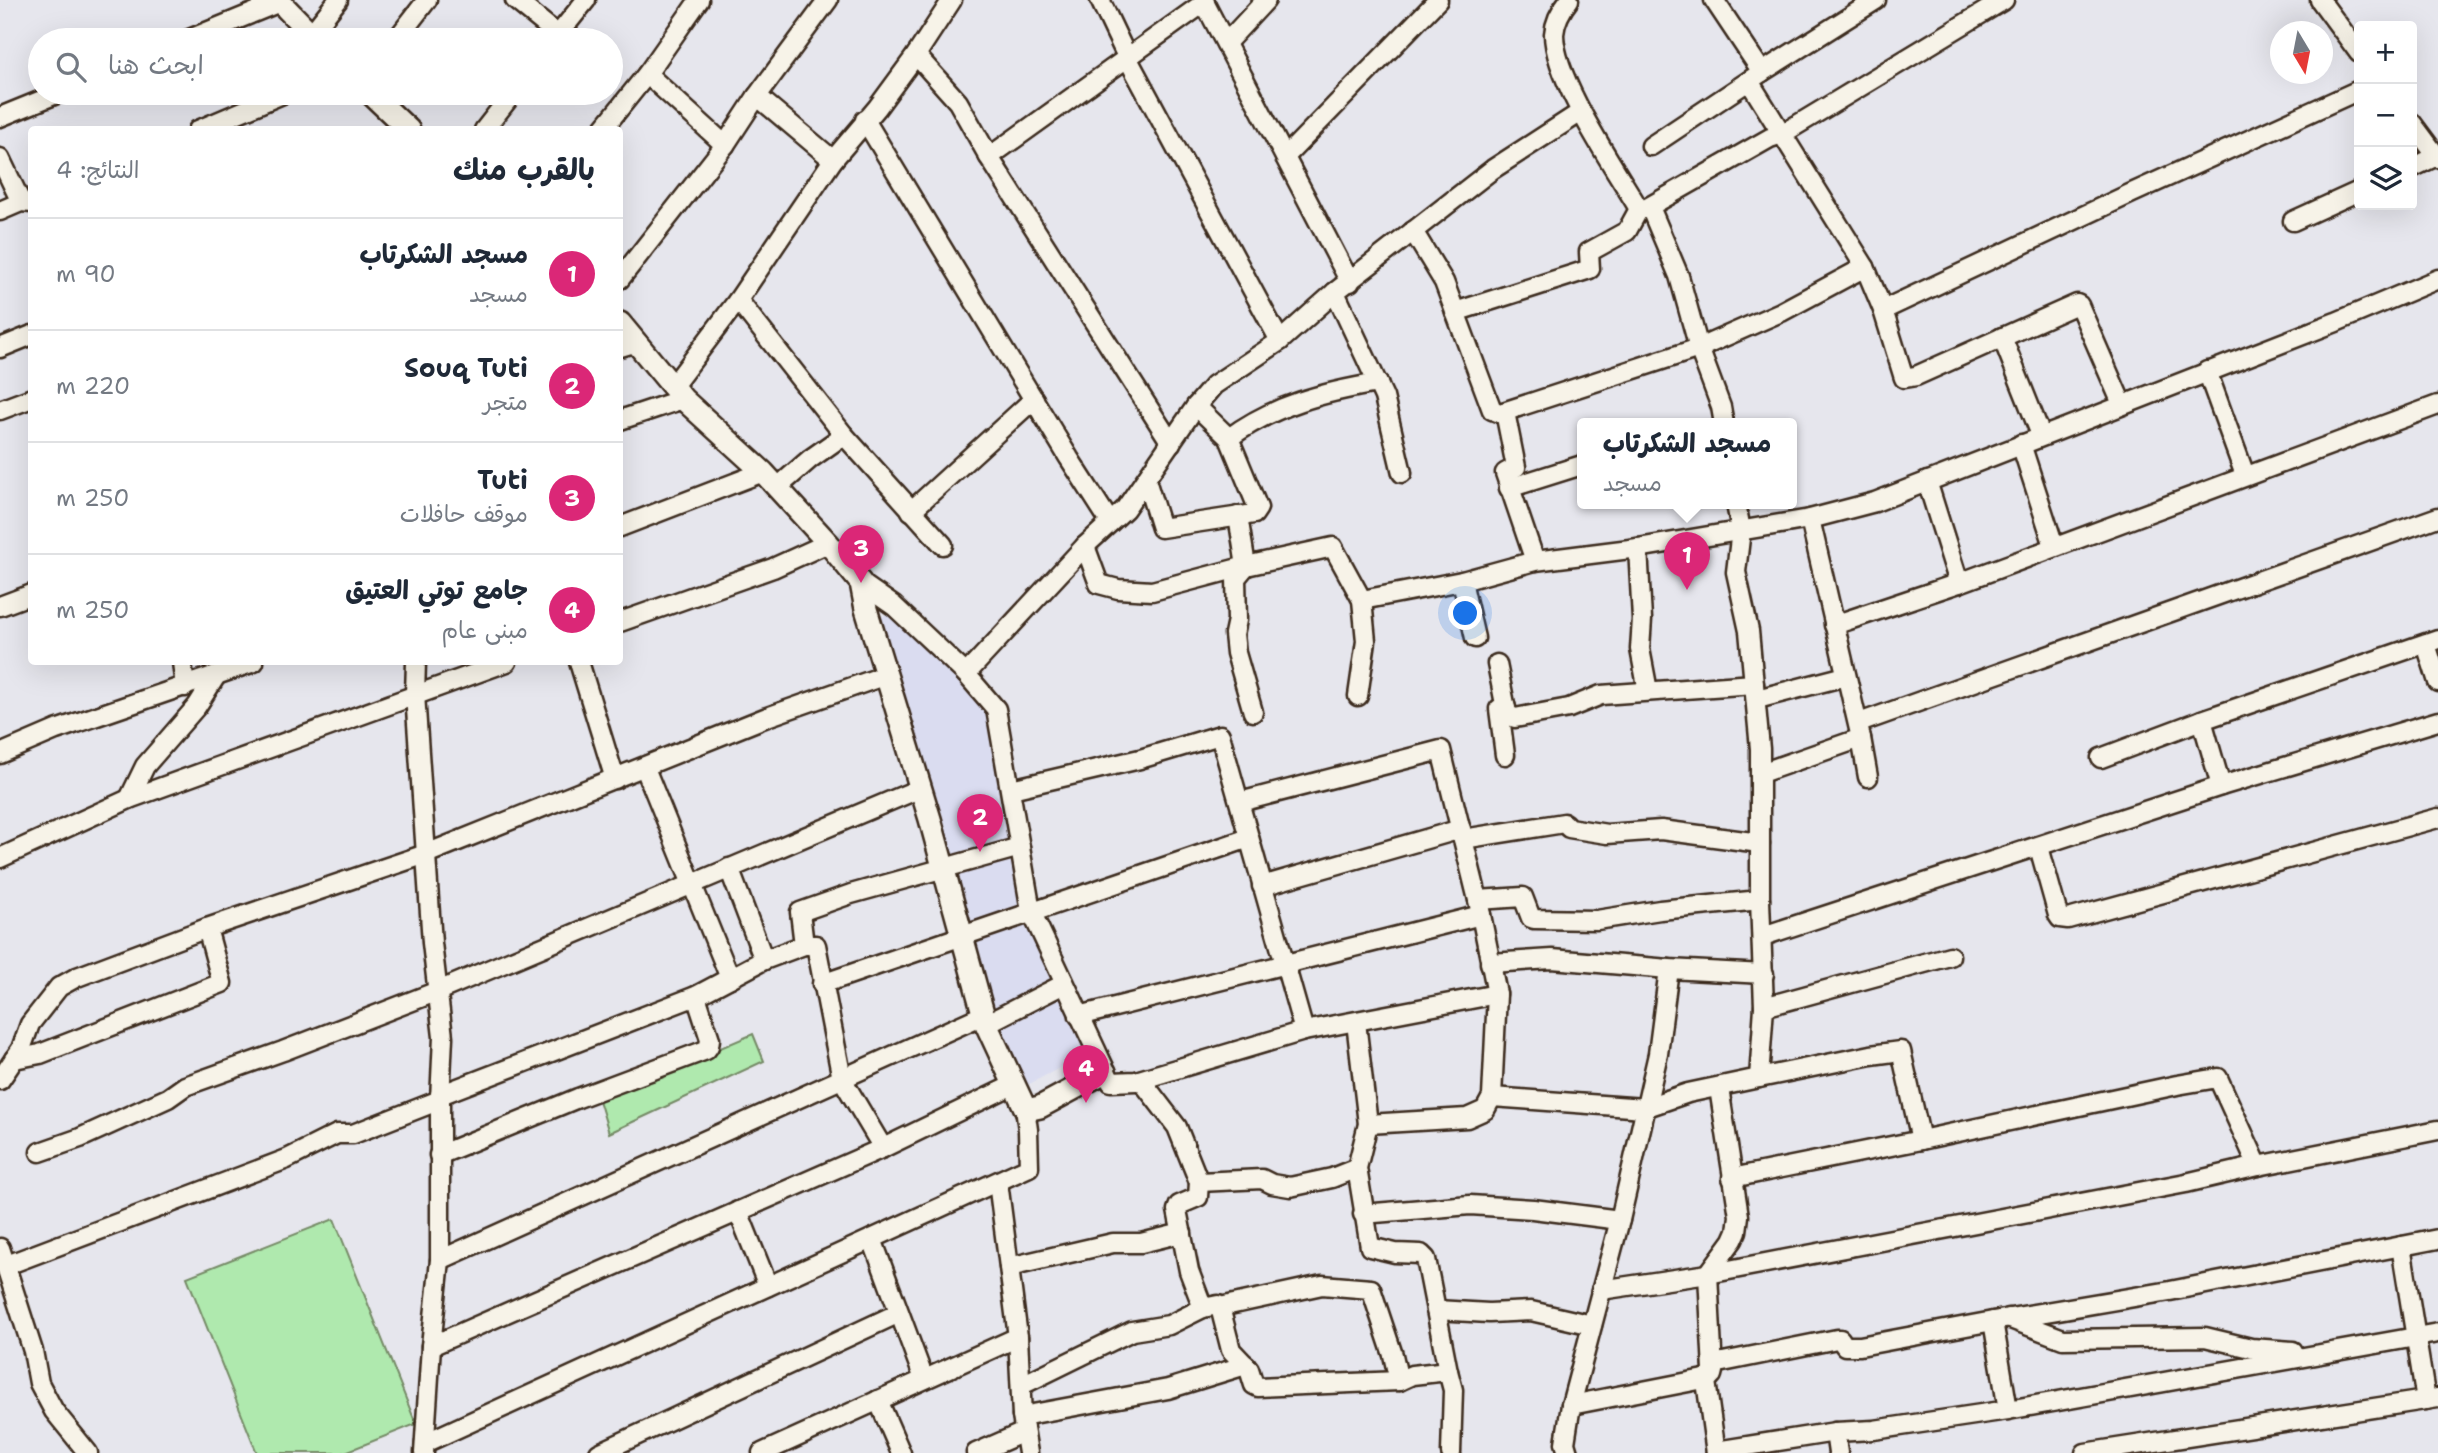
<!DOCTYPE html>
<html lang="ar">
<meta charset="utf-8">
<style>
:root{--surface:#fff;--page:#f2f2f3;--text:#1f2937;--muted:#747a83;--line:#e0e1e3;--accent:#db2777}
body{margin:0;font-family:"Shantell Sans","Playpen Sans Arabic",sans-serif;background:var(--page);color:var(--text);direction:rtl}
.controls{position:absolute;right:21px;top:21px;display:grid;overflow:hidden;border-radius:7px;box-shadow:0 7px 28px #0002}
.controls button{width:63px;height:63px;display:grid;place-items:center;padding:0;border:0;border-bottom:2px solid var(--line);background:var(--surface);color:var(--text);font:35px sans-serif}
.compass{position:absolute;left:2270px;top:21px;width:63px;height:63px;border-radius:50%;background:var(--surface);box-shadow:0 7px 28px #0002;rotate:170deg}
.you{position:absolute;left:1466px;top:614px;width:24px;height:24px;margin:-18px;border:5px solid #fff;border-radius:50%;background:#1a73e8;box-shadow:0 0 0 10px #1a73e833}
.badge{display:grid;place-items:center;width:46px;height:46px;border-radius:50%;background:var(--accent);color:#fff;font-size:23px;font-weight:700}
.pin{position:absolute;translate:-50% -58px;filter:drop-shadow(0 2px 4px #0008)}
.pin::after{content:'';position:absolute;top:37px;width:24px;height:21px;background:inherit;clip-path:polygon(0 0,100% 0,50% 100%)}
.popup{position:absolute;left:1577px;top:418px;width:220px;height:91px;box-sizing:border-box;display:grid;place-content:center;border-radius:7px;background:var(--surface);filter:drop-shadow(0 2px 5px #0005);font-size:23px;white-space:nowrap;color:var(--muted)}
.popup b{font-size:26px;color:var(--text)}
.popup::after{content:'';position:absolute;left:50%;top:100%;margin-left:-14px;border:14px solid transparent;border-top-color:var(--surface)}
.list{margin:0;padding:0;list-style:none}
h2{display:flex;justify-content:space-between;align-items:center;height:91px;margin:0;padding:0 28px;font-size:30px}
h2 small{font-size:23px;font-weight:400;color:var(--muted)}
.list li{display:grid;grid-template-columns:46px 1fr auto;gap:21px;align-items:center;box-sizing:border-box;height:112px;padding:0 28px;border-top:2px solid var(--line)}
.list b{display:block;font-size:26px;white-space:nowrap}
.list p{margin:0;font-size:23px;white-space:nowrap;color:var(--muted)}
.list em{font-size:23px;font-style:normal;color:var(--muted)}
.icon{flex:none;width:38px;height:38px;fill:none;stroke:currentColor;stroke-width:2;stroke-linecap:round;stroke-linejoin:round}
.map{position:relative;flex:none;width:2438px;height:1453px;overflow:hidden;direction:ltr}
.search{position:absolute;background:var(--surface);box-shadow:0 7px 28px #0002;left:28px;top:28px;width:595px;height:77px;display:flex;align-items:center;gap:18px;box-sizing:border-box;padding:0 24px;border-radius:38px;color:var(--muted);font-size:26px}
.panel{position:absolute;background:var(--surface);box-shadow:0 7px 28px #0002;left:28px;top:126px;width:595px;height:539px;border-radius:7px;direction:rtl}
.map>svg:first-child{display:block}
.built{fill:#dadcf0}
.green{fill:#afe9ae;stroke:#758a66;stroke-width:2}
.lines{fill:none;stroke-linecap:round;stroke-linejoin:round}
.minor-casing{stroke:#3b2a1e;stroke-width:23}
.tertiary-casing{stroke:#3b2a1e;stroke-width:26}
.minor{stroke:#f7f3e8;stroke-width:18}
.tertiary{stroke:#f7f3e8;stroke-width:21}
</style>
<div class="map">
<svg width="2438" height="1453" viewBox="0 0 2438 1453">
<rect width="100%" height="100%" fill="#e6e6ed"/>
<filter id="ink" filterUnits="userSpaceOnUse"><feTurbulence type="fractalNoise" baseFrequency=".0143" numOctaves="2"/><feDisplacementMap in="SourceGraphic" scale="14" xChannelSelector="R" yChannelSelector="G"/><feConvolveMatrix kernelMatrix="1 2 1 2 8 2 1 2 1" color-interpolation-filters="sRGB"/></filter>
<g filter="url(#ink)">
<polygon class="built" points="894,611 993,711 1030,911 1093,1050 1020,1089 986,1019 872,621"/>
<g class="green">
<polygon points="753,1034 764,1061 609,1133 599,1100"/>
<polygon points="334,1219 416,1424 343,1453 257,1453 187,1277"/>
</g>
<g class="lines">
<defs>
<g id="minor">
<polyline points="515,0 558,35"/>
<polyline points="1100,0 1128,59 1280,341"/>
<polyline points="1203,0 1350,282"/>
<path d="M 1569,0 C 1561,10 1555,21 1554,34 C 1554,80 1615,168 1639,209 L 1645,209 L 1770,138 L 1782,134 L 2004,0"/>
<polyline points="1714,0 1762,72"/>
<polyline points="2320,0 2359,53"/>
<polyline points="311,34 338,0"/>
<polyline points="187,40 280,2"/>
<polyline points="396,40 427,0"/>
<polyline points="554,40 586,0"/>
<polyline points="1226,43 1266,0"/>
<polyline points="916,55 958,102 989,157 1171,443"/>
<polyline points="647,74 725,145"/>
<polyline points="1749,81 1865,267 1883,310 1904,378 1916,376 2077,304 2079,305 2122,404"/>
<polyline points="757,96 833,160"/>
<polyline points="0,117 59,93"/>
<polyline points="865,120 1069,458 1110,522"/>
<polyline points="2412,123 2438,158"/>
<polyline points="198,130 285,93"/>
<polyline points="484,130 513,93"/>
<polyline points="602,130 647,74 699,0"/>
<polyline points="1651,146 1762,72 1876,0"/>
<polyline points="989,157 1205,2"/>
<polyline points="1285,157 1438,0"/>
<polyline points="0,158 21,202"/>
<polyline points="2412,168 2437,156"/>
<polyline points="1650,207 1679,276 1699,348 1721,407 1724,424"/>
<polyline points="0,211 21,202 32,203"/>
<polyline points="2293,221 2359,191"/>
<polyline points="1413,231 1444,282 1492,410 1500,413 1699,348 1781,312 1865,267"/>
<polyline points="620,279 725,145 757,96 828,0"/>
<polyline points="1335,292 1384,397 1402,473"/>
<polyline points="738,300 844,435 943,545"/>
<polyline points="1883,310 2132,193 2359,90"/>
<polyline points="1455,312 1590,269 1589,252 1627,231 1639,209"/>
<polyline points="2002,337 2041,435"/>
<polyline points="620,347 637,342"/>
<polyline points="0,348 32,335"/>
<polyline points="2207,371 2245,475"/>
<polyline points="673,386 738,300 833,160 877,108 916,55 952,0"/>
<polyline points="0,410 32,398"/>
<polyline points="1505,412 1516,467 1505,473 1535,561"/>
<polyline points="620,420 683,399"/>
<path d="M 1229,438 C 1273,405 1325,392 1378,383"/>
<polyline points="2021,444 2054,546"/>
<polyline points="1146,480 1161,528 1254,514 1258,508 1229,438 1196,406"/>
<polyline points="1927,481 1959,583"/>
<polyline points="778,487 810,459 844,435"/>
<polyline points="1509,488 1582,465"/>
<polyline points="911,511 1034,399"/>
<polyline points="1238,516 1246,566 1236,578 1237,620 1234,634 1236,653 1253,712"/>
<polyline points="620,527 763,472"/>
<polyline points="1085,546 1099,584 1118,589 1152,591 1246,566 1333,547 1362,600 1366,641 1358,696"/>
<polyline points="1638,548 1642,619 1640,649 1648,691"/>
<polyline points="1462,581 1475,638"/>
<polyline points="861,583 894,606 966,674 996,709 1031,911 1111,1082 1136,1081 1304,1031 1497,994"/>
<polyline points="1362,600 1462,581 1535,561 1638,548 1810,519 1875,502 2336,322 2438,279"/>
<polyline points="0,606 32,594"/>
<polyline points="620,622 773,568 828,543"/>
<polyline points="1834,625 1959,583 2438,405"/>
<polyline points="2426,644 2438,682"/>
<polyline points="182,662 185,687"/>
<polyline points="416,662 415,694 432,943 443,1037 440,1100 440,1260 431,1346 424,1453"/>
<polyline points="579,662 615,779"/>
<polyline points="1497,664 1507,714 1515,718 1569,708 1601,695 1754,684"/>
<polyline points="966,674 1085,546 1125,509 1196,406 1214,385 1280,341 1335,292 1493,169 1581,112"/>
<polyline points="1757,699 1846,676"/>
<polyline points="2202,720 2221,786"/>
<polyline points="1859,723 2438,517"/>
<polyline points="1861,738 1868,777"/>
<polyline points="0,754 56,730 254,662"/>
<polyline points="1505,755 1499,709 1506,708"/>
<polyline points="2101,758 2202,720 2438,639"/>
<polyline points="645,768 730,978"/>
<polyline points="1761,773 1861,738 1810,519"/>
<polyline points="1011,789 1140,759 1220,735 1304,1031"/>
<polyline points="129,799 145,766 197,706 216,676"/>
<polyline points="1240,802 1441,750 1478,900 1497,994 1492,1097 1485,1110 1467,1118 1368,1124"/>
<polyline points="1463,839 1564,823 1569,828 1607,834 1661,830 1760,843"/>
<polyline points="2039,847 2058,915 2060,918 2068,919 2438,818"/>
<polyline points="0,858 129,799 507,662"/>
<polyline points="729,868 764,960"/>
<polyline points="1262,886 1461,829"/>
<polyline points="1478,900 1523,897 1531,918 1534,919 1597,920 1660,910 1760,900"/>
<polyline points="1763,936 2221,786 2438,721"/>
<polyline points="1490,963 1552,959 1669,969 1764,974"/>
<polyline points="822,984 1249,838"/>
<polyline points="1764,1007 1950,956"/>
<polyline points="1079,1016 1481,915"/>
<polyline points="1356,1022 1368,1124 1357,1168 1370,1247 1395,1253 1421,1254 1426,1259 1448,1371 1453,1390 1451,1453"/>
<polyline points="986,1024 1064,984"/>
<polyline points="14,1059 40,1054 222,983 207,928"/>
<polyline points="1759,1078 1871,1055 1901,1051 1921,1140"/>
<polyline points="0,1080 21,1049 30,1024 59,987 77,977 207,928 426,854 767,717 886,675"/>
<polyline points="1141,1080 1177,1127 1199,1182 1198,1197 1179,1205 1177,1210 1189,1271 1203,1308"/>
<polyline points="440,1095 696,996 764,960 804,945"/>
<polyline points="1492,1097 1644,1108 1688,1093 1759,1078 1764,1007 1760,900 1760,749 1749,631 1736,572 1741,530 1736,504"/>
<polyline points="883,1148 842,1079 816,945 804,945 800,912 851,894 1020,847"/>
<polyline points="40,1152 80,1138 168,1098 185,1086 283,1051 438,991 921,788"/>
<polyline points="439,1155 578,1098 706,1050 709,1046 710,1039 696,996"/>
<polyline points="1732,1178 1921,1140 2177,1085 2218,1078 2258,1166"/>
<polyline points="998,1182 1018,1337 1022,1416 1028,1453"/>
<polyline points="1199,1182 1262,1179 1272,1184 1290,1187 1332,1178 1357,1168"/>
<polyline points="738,1211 768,1286"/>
<polyline points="1363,1214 1470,1205 1533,1209 1620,1220"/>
<polyline points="872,1239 924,1379"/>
<polyline points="2401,1246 2426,1400"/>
<polyline points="0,1248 33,1351 39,1383 54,1411 88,1453"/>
<polyline points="440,1260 983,1015"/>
<polyline points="7,1265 287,1159 337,1134 353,1134 440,1100"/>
<polyline points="1009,1267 1113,1243 1141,1243 1182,1233"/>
<polyline points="1601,1290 1708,1274 2186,1183 2258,1166 2438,1130"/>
<polyline points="1220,1307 1322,1285 1371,1289 1393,1355 1399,1381"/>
<polyline points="1436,1310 1489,1313 1531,1311 1592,1325"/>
<polyline points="2008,1318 2063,1339 2205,1337 2251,1348 2293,1351"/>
<polyline points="1993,1321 2008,1410"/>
<polyline points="431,1346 883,1148 1015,1084"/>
<polyline points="1713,1364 1837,1339 1840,1339 1845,1346 1860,1346 1993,1321 2170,1291 2438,1239"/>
<polyline points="1022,1385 1132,1331 1169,1325 1203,1308 1218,1305 1220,1307 1231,1350 1249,1369 1254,1385 1258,1387 1399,1381 1412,1375 1448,1371"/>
<polyline points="878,1400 901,1453"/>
<polyline points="1571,1405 1709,1378"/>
<polyline points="1022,1416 1168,1389 1246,1365"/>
<polyline points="1835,1432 1838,1453"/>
<polyline points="425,1443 1029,1167 1028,1130 1025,1108"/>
<polyline points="1716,1451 1835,1432 1874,1430 2008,1410 2438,1333"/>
<polyline points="599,1453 899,1313"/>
<polyline points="762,1453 1018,1337"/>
<polyline points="976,1453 1024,1432"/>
<polyline points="1568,1453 1565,1443 1571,1405 1620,1220 1658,1054 1669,969"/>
<polyline points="1716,1453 1706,1381 1712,1375 1713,1371 1708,1274 1733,1240 1737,1231 1739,1216 1719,1088"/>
<polyline points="2085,1453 2438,1398"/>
</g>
<g id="tertiary">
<polyline points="278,0 317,40"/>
<polyline points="370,93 409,130"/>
<polyline points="620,323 683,399 763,472 828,543 861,583 866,609 930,819 986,1024 1025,1108 1031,1109 1040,1107 1105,1072"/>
</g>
</defs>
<use href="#minor" class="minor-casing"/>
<use href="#tertiary" class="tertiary-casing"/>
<use href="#minor" class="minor"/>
<use href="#tertiary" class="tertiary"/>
</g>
</g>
</svg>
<div class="controls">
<button>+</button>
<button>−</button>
<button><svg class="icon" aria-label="layers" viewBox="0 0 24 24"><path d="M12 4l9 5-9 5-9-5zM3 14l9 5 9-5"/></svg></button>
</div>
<svg class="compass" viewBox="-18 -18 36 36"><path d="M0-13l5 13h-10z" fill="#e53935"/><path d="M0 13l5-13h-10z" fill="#747a83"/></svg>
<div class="you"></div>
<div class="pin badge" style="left:1687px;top:590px">1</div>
<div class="popup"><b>مسجد الشكرتاب</b>مسجد</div>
<div class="pin badge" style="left:980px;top:852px">2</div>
<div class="pin badge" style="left:861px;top:583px">3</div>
<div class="pin badge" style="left:1086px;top:1103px">4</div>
<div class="search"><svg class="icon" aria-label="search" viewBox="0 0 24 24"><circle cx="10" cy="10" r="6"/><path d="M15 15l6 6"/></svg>ابحث هنا</div>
<section class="panel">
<h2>بالقرب منك<small>النتائج: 4</small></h2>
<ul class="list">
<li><span class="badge">1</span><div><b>مسجد الشكرتاب</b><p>مسجد</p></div><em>90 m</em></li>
<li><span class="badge">2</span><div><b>Souq Tuti</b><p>متجر</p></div><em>220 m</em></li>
<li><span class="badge">3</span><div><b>Tuti</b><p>موقف حافلات</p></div><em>250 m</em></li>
<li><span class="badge">4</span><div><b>جامع توتي العتيق</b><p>مبنى عام</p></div><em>250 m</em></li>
</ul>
</section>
</div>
